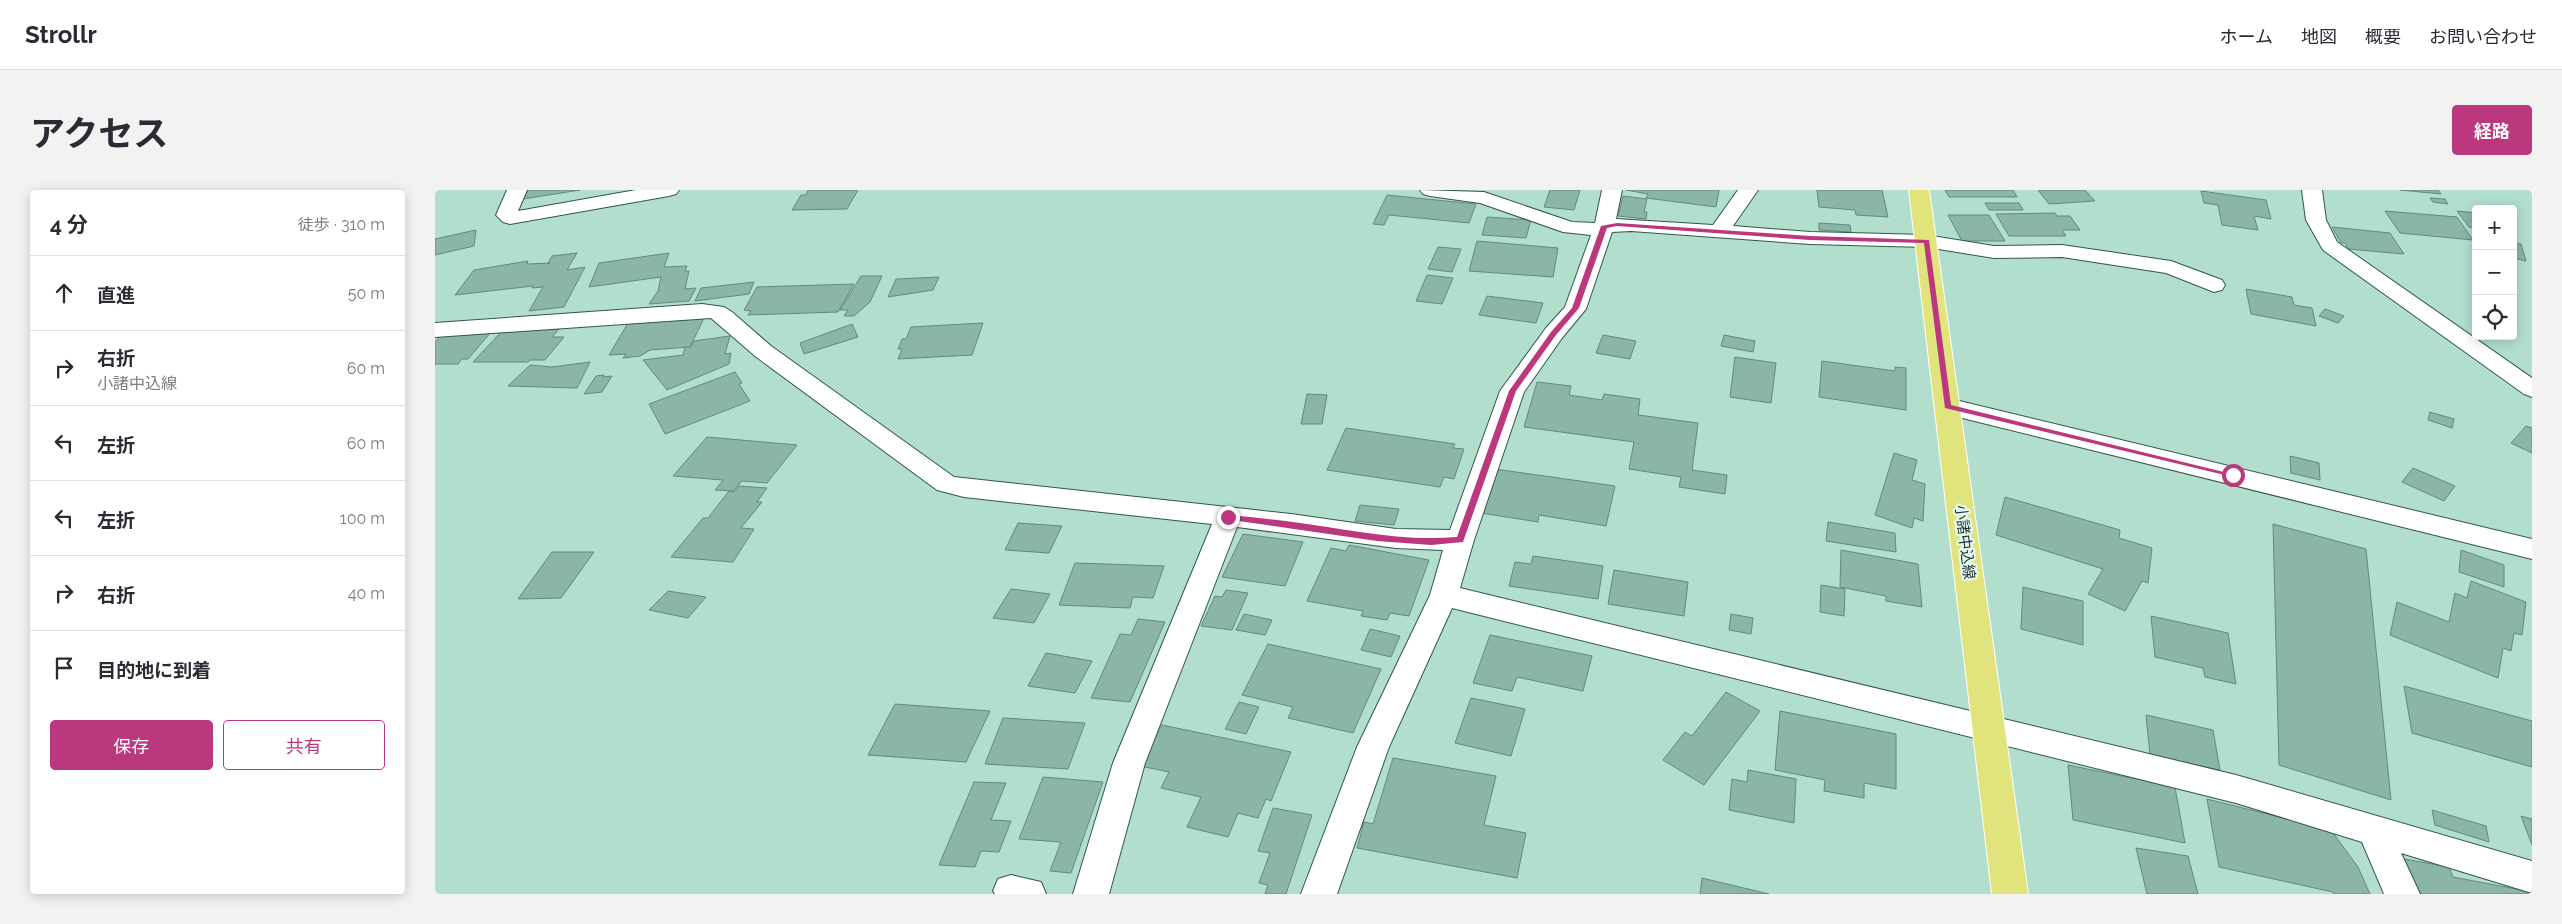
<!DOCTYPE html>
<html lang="ja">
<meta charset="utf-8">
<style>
:root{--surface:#fff;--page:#f2f2f3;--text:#2b2b33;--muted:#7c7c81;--line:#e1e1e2;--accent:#bb387f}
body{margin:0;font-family:Raleway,"Noto Sans JP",sans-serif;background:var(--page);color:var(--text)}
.controls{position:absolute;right:15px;top:15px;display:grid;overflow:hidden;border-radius:5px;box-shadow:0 2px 12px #0003}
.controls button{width:45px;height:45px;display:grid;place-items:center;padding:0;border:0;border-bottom:1px solid var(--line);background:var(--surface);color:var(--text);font:25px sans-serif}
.stop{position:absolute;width:15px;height:15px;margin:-11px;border:4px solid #bb387f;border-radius:50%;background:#fff}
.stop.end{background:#bb387f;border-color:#fff;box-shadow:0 1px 5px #0008}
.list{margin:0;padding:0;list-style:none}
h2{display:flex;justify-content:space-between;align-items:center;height:65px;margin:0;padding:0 20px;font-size:21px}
h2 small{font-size:16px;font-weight:400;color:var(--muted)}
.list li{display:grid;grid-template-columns:32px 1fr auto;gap:15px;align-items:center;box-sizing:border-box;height:75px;padding:0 20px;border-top:1px solid var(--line)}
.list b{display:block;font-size:19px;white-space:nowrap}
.list p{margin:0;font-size:16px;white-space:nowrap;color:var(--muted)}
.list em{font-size:16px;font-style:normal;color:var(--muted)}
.actions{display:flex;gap:10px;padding:15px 20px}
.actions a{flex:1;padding:11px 0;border:1px solid var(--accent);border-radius:5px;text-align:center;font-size:18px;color:var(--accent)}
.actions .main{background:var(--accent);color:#fff}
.icon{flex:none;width:28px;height:28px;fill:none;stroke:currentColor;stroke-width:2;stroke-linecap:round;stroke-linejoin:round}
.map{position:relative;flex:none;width:2097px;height:704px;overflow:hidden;border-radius:5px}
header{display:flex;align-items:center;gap:30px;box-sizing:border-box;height:70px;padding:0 25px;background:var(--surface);border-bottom:1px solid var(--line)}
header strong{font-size:24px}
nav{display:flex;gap:28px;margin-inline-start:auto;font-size:18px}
.intro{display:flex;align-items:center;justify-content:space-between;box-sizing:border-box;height:120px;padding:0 30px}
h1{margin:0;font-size:35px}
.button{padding:12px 22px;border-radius:5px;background:var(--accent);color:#fff;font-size:18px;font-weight:700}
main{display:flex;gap:30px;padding:0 30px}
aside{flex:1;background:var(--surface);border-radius:5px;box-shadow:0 2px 12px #0003}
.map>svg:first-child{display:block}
.building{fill:#8bb5a6;stroke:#618a7c}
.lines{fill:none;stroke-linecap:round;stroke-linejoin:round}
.minor-casing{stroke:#30574b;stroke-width:2}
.major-casing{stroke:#fff;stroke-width:2}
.minor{fill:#fff;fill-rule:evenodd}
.major{fill:#e1e37c;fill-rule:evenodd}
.route{fill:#bb387f}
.labels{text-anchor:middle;stroke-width:4.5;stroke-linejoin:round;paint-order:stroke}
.street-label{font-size:15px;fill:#24352f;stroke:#e4f9f1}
</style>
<header>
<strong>Strollr</strong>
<nav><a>ホーム</a><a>地図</a><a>概要</a><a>お問い合わせ</a></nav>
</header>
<div class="intro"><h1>アクセス</h1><a class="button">経路</a></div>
<main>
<aside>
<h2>4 分<small>徒歩 · 310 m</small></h2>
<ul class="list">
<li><svg class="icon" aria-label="ahead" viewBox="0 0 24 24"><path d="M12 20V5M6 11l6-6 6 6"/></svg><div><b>直進</b></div><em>50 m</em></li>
<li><svg class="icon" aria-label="right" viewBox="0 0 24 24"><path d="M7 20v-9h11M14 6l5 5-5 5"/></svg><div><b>右折</b><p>小諸中込線</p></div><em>60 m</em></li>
<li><svg class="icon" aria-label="left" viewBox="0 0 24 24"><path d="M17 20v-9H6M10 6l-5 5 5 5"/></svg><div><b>左折</b></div><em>60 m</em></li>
<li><svg class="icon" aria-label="left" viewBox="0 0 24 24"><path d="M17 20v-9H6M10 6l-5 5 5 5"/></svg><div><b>左折</b></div><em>100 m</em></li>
<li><svg class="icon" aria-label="right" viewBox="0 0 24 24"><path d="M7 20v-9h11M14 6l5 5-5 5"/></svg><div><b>右折</b></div><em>40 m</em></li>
<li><svg class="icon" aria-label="arrive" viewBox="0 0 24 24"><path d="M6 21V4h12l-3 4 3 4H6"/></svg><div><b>目的地に到着</b></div></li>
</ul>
<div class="actions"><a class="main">保存</a><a>共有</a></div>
</aside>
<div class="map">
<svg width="2097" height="704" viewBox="0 0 2097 704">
<rect width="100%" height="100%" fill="#b2dece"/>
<g class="building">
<polygon points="93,0 145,0 88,9"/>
<polygon points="373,0 423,0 412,19 357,20 366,5 371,5"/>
<polygon points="1115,0 1145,0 1139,20 1109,17"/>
<polygon points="1191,0 1284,0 1281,17 1211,8 1213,4"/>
<polygon points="1382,0 1447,0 1453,27 1421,25 1420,20 1384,17"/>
<polygon points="1510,0 1578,0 1582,7 1514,7"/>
<polygon points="1603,0 1650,0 1660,11 1614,14"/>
<polygon points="1965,0 2003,0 2006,4"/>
<polygon points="1766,1 1831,10 1836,29 1819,26 1823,40 1787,35 1783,15 1769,13"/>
<polygon points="952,5 1041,14 1034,33 954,25 949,35 938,34"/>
<polygon points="1188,6 1212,9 1209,22 1212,22 1211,29 1183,26"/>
<polygon points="1995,8 2010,9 2013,14 1998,12"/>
<polygon points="1550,13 1584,13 1588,20 1554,20"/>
<polygon points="1950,21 2022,27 2038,50 1965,43"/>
<polygon points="2022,21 2041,23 2041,38 2034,37"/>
<polygon points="1620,23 1622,26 1635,26 1645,40 1627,40 1631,46 1574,46 1561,24"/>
<polygon points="1513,25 1554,25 1570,51 1527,51"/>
<polygon points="1052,27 1096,30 1091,48 1047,45"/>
<polygon points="1384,33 1415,35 1416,42 1384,40"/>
<polygon points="1897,37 1955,43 1969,64 1913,59 1910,53 1906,53"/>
<polygon points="41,40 39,56 0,65 0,49"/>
<polygon points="1042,51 1123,58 1118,87 1034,81"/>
<polygon points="2078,53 2086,54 2091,71 2078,68"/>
<polygon points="1003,57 1026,59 1017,82 993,79"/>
<polygon points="142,63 132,80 150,77 129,117 94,121 108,97 97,98 98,96 20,105 39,80 93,71 92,74 115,73 113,73 117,66"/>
<polygon points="234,63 229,77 252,76 250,81 254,81 250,99 261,98 254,111 214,114 223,101 226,87 154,97 164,73"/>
<polygon points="992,85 1018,88 1007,114 981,111"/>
<polygon points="426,86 447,86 435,112 419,126 409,126 413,120 405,120"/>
<polygon points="504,87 498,100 453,107 461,89"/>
<polygon points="319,92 314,104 260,111 266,98"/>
<polygon points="419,94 403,122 313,125 316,121 309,120 322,97"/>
<polygon points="1811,99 1857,107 1859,115 1877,118 1881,136 1816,124"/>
<polygon points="1052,106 1108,113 1101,133 1044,125"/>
<polygon points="1890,119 1909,126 1903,133 1884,126"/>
<polygon points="270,126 255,157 215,160 205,166 188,168 191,164 174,165 193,133"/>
<polygon points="548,133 537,165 463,169 467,159 463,159 467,149 471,149 476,137"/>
<polygon points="417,134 423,147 369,164 365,153"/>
<polygon points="124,139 117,147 129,147 110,170 95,170 93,172 38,172 68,140"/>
<polygon points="57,141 33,169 27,169 23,174 0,174 0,152 8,143"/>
<polygon points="1168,145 1201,151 1195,169 1161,163"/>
<polygon points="1289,145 1320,151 1318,162 1286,156"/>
<polygon points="295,146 290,164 296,163 294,174 232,200 208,170 248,165 250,157 256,157 259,151"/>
<polygon points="1300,167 1341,173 1336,213 1295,207"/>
<polygon points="1387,171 1460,181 1460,177 1471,178 1471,220 1384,207"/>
<polygon points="155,172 142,198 73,196 95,175 117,177"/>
<polygon points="300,182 307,193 304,194 315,211 230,244 214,214"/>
<polygon points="169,185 168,187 177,186 167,202 149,204 161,186"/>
<polygon points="1102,192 1136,196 1134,205 1167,210 1169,204 1205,209 1203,225 1263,233 1257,280 1292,285 1290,304 1244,297 1246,287 1194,279 1199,252 1089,237"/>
<polygon points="872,204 892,205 887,234 866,234"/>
<polygon points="1995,222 2019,229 2017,238 1993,230"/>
<polygon points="2091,236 2097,238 2097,263 2076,253"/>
<polygon points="911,238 1020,254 1018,258 1029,259 1019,289 1009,287 1005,297 892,280"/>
<polygon points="272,247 362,255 332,293 307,291 298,301 280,300 288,290 238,286"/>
<polygon points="1459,263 1482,270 1477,290 1490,294 1488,331 1479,328 1477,338 1440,325"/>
<polygon points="1855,266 1884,273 1885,290 1856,283"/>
<polygon points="1978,278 2020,296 2009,311 1967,292"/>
<polygon points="1060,279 1180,296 1171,336 1104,325 1103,332 1046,323"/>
<polygon points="304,296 332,298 322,312 327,312 306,338 319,339 298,372 236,367 268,328 273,328 294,301 299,302"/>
<polygon points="1570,307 1685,340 1684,348 1717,358 1713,393 1707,391 1690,421 1653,404 1668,379 1561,345"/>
<polygon points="925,315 964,319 959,335 920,331"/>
<polygon points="1393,332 1460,343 1461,362 1391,351"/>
<polygon points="583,333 627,336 614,363 570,360"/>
<polygon points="1838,334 1931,359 1956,610 1844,575"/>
<polygon points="808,344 868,352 850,396 787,387"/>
<polygon points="914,355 994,370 974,426 955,423 952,430 926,426 928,421 872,411 896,358 911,361"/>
<polygon points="1406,360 1483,374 1487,417 1451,411 1451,406 1405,397"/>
<polygon points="2026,360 2069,375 2069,397 2024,382"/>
<polygon points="117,362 159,362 126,408 83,409"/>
<polygon points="1098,366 1168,376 1163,409 1074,396 1080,372 1096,374"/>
<polygon points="640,373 729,376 718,408 698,407 695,418 624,415"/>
<polygon points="1179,380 1253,392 1249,426 1173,414"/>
<polygon points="2036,391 2091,412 2087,445 2079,443 2076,461 2068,458 2063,488 1955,445 1962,412 2014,432 2020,403 2032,408"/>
<polygon points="1386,395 1410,399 1409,426 1385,422"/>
<polygon points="1588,397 1648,411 1648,455 1586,439"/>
<polygon points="576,399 615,404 599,433 558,428"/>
<polygon points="791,400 813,403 797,440 766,436 780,406 787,407"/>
<polygon points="233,401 271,407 253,428 214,420"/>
<polygon points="809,424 837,430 830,445 801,440"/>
<polygon points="1296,424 1318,428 1316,444 1294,440"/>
<polygon points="1716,426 1793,443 1801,494 1770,487 1768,478 1720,467"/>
<polygon points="703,429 730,432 695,512 656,508 685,444 696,445"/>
<polygon points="935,439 965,446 956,467 926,460"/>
<polygon points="1055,445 1157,466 1148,501 1082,487 1077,501 1038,493"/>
<polygon points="833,454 946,479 918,543 853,528 858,517 807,505"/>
<polygon points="611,463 657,471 640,503 593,496"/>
<polygon points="1969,496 2097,531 2097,577 1977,543"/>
<polygon points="1291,502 1325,521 1269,595 1228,570 1250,542 1257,546"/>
<polygon points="1036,508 1090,519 1076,566 1020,553"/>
<polygon points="804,512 824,517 811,544 790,539"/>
<polygon points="460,514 555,521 531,572 433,565"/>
<polygon points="1345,521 1461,544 1461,599 1429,593 1429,608 1389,601 1390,590 1340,580"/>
<polygon points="1711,525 1778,540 1785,580 1715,565"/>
<polygon points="568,528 650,533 633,579 550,574"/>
<polygon points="727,535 856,562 836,611 831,609 823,628 803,623 793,647 752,637 766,607 726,598 734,582 705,576"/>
<polygon points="958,568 1061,586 1049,635 1091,643 1082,688 922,658 929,632 938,634"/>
<polygon points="1633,575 1740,597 1750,653 1638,630"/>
<polygon points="1313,580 1361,589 1359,633 1294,620 1297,589 1312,592"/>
<polygon points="608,587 668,592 636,683 615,681 626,652 584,649"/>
<polygon points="539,592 571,593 556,630 576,631 564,662 546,661 540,677 504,675"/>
<polygon points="1772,609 1896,640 1923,677 1935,704 1899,704 1898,702 1784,677"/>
<polygon points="838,618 877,625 851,704 830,704 833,695 824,693 835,663 823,661"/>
<polygon points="1997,620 2051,636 2054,652 2000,635"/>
<polygon points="2086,626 2097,629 2097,655"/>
<polygon points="1701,658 1753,666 1763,704 1712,704"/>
<polygon points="1964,668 2014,677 2018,687 2097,702 2097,704 1976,704"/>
<polygon points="1267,688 1334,704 1265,704"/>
</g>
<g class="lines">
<defs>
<g id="minor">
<polygon points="72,0 92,0 83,21 201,0 244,0 241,4 234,6 75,34 68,32 61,25"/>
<polygon points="985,0 1049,2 1137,32 1160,33 1167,0 1187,0 1181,29 1278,35 1303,0 1323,0 1298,36 1375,42 1491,45 1559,56 1627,55 1736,71 1787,90 1790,95 1787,100 1779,102 1731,83 1627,67 1559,68 1491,57 1375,54 1196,41 1177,42 1151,119 1127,148 1089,202 1039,350 1025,398 1801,585 2097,671 2097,703 1966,663 1985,704 1949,704 1927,652 1801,613 1017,418 954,557 902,704 866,704 922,557 995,405 1008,360 961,358 802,337 710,573 674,704 638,704 678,573 777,334 529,307 502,300 320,166 276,128 0,147 0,133 267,114 289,117 297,122 336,156 519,287 856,324 961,339 1015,340 1065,201 1111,138 1130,117 1156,45 1128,42 1045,13 995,6 988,4"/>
<polygon points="1867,0 1887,0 1891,30 1902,52 2097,188 2097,207 2089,204 1888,60 1871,30"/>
<polygon points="1512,208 2097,349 2097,369 1503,222 1500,216 1503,210"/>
<polygon points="576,685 606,692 611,704 560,704 558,701 563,689"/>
</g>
<polygon id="major" points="1474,0 1494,0 1593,704 1557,704"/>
</defs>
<use href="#minor" class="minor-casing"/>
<use href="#major" class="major-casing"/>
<use href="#minor" class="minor"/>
<use href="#major" class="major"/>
</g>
<path class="route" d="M 1182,33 L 1375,46 L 1494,50 L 1516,215 L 1801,285 L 1798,287 L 1510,218 L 1489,53 L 1375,50 L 1182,36 L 1172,38 L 1144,118 L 1121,145 L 1081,201 L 1028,352 L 996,355 L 942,351 L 790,329 L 789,327 L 793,325 C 815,327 836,329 858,332 C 912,339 966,352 1022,347 L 1074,201 L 1116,142 L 1137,118 L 1166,36 Z"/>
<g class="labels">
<g class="street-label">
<text transform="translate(1530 352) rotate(83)" y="5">小諸中込線</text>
</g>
</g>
</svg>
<div class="controls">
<button>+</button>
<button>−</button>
<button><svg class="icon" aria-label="locate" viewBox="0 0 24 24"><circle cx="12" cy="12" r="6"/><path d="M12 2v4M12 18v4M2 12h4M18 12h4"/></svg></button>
</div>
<div class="stop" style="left:1798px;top:285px"></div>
<div class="stop end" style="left:793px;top:327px"></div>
</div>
</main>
